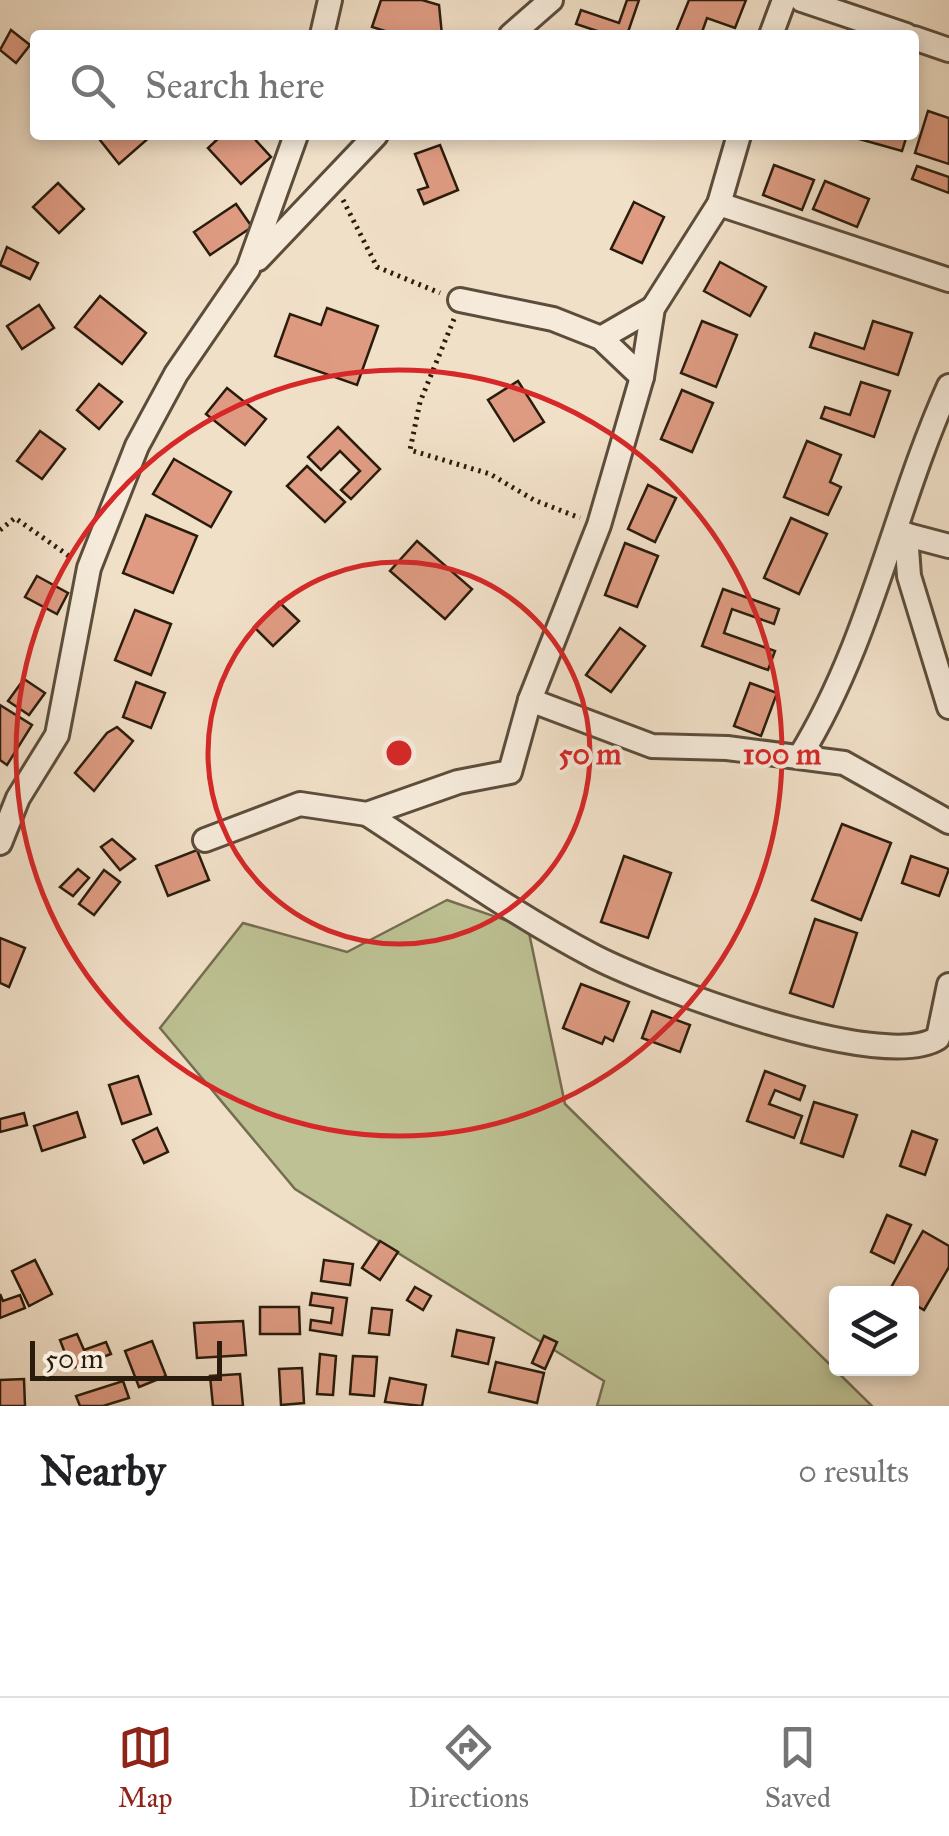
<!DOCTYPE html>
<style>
:root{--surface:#fff;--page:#f6f6f6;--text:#202124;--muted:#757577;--line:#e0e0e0;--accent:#8f2418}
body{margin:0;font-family:"IM FELL Great Primer",serif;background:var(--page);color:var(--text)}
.controls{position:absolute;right:30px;bottom:30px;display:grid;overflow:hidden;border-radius:10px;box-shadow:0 5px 15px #0003}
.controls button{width:90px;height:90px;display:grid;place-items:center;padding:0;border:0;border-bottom:2px solid var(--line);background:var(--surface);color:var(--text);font:50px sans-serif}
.scale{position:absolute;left:30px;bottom:25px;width:192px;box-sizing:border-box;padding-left:10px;border:5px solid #2a1c0c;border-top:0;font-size:28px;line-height:35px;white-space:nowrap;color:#2a1c0c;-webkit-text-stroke:8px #f6ebdb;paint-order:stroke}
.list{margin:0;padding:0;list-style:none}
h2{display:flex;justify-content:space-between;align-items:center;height:130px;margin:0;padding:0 40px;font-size:42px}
h2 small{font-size:32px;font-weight:400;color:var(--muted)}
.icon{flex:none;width:55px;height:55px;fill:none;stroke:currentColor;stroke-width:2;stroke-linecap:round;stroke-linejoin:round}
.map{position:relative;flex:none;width:949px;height:1406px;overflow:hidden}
.search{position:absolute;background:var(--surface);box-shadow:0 5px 15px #0003;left:30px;right:30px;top:30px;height:110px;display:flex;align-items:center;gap:25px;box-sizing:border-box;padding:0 35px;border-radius:10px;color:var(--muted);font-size:38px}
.sheet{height:290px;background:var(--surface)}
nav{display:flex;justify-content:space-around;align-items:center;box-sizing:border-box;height:140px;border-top:2px solid var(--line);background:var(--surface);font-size:28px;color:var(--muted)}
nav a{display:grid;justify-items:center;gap:5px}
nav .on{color:var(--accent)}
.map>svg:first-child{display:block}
.green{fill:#bdc193;stroke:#746e50;stroke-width:2.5}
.building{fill:#de9b82;stroke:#2a1c0c;stroke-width:2.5}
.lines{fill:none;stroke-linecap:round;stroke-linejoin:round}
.minor-casing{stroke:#5c4d3b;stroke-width:28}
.path{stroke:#2a1c0c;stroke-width:5;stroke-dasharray:2.5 5;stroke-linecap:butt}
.minor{stroke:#f6ebdb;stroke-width:22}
.ring{fill:none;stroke:#d62828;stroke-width:5}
.centre{fill:#d62828;stroke:#f6ebdb;stroke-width:5}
.ring-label{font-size:30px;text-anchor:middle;font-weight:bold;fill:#d62828;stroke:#f6ebdb;stroke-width:8;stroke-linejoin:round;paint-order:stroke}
</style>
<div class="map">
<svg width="949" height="1406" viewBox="0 0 949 1406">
<rect width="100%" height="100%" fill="#f1e0c8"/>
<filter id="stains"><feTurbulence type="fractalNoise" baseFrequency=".002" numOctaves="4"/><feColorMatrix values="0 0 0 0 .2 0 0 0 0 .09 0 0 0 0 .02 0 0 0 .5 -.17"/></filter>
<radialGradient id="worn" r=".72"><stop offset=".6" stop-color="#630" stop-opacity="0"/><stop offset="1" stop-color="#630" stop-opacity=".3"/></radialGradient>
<polygon class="green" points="447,900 528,928 565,1104 872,1406 597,1406 604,1381 295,1189 160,1028 243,923 347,952"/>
<g class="building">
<polygon points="381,0 422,0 439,5 442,35 398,35 372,27"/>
<polygon points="627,0 639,0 627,35 609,35 576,24 581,10 619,23"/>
<polygon points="689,0 746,0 735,28 707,18 701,35 683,35 676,32"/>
<polygon points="11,30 30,45 16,63 0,50"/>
<polygon points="928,111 949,118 949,164 915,153"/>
<polygon points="96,135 150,135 151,136 119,164"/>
<polygon points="222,135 251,135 271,157 241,184 208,148"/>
<polygon points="845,135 907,135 902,151"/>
<polygon points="440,145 458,190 424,204 418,190 428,187 415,154"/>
<polygon points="774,165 814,180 802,210 763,195"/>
<polygon points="917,166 949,177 949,193 912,179"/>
<polygon points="825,181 869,199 857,227 813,209"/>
<polygon points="58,183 84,209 59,233 33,207"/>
<polygon points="634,202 664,217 642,263 611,249"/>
<polygon points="236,204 252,227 210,255 194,232"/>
<polygon points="7,247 38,263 30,279 0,265"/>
<polygon points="720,262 766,287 750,316 704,291"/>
<polygon points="100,296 146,333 122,364 75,327"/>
<polygon points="39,305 54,328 22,349 7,326"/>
<polygon points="327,308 378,326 357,385 275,356 290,314 321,325"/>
<polygon points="702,321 737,335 716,387 681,373"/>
<polygon points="873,321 912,333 898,375 810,347 815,333 864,349"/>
<polygon points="518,381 544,422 514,441 488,400"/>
<polygon points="861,382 890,391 874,437 821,418 825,407 850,415"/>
<polygon points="99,384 122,402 99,429 77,410"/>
<polygon points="227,388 266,419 245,445 206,414"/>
<polygon points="682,390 713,403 692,452 661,439"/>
<polygon points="338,427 380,469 351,499 341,490 360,471 340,451 321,470 308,457"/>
<polygon points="40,431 65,449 42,479 17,461"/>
<polygon points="807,441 841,455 830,482 841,487 828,515 784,497"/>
<polygon points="174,459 231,492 211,527 153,494"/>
<polygon points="307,466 345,502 325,522 287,486"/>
<polygon points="648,485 676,498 655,542 628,529"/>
<polygon points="146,515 197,536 173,593 123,573"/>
<polygon points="791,518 827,534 799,594 764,578"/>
<polygon points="417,541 472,589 445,619 390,571"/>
<polygon points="625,543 658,556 637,607 605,595"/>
<polygon points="37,576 68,593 57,614 25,597"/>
<polygon points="723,589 779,609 774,624 732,609 724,633 775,651 768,670 702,646"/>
<polygon points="279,602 299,621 273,646 254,627"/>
<polygon points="135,610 171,624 151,675 115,660"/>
<polygon points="620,628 645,646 611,692 586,675"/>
<polygon points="24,679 45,693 29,715 8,701"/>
<polygon points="136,682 165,693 151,728 123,717"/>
<polygon points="750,683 777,693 761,736 734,726"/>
<polygon points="0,705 32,725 7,765 0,760"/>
<polygon points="117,727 133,741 94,791 75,773 107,733"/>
<polygon points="842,824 891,843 861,920 812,900"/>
<polygon points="112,839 135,859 120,870 101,847"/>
<polygon points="197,850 209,880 168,896 156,866"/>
<polygon points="624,856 671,873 648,938 601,922"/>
<polygon points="911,856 949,869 939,896 902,883"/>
<polygon points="78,869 89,878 73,896 60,887"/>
<polygon points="104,870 120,882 94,915 79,904"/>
<polygon points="815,919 857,933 833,1007 790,993"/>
<polygon points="0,938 25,948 9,987 0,983"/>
<polygon points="581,984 629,1002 613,1041 605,1037 602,1044 563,1028"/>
<polygon points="652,1011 690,1025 680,1052 642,1038"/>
<polygon points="765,1071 805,1086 800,1100 775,1090 769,1104 802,1116 794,1138 747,1121"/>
<polygon points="138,1076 151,1114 122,1124 109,1085"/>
<polygon points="814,1102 857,1115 843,1157 801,1143"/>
<polygon points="77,1112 85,1137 42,1151 34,1126"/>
<polygon points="24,1113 27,1125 0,1132 0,1119"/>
<polygon points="157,1128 168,1152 144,1163 133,1140"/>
<polygon points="912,1131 937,1140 925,1175 900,1166"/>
<polygon points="887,1215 911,1225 894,1263 871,1252"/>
<polygon points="923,1231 949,1246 949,1267 924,1310 912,1303 912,1294 889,1291"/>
<polygon points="380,1241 398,1252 380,1280 362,1268"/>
<polygon points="35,1260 52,1294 29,1306 12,1271"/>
<polygon points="324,1260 353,1264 350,1285 321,1281"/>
<polygon points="415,1287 431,1296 423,1310 407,1300"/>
<polygon points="312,1293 347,1298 342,1335 310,1330 311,1320 331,1323 333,1308 310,1305"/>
<polygon points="0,1294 3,1301 20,1295 25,1308 0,1318"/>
<polygon points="260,1307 299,1307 300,1334 260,1334"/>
<polygon points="372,1308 392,1310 389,1335 369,1333"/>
<polygon points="243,1321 246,1355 197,1358 194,1323"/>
<polygon points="457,1330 494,1338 488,1364 452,1356"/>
<polygon points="77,1334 84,1350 106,1342 111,1354 71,1369 60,1340"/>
<polygon points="544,1336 557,1342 545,1369 532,1363"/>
<polygon points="152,1341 166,1376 139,1387 125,1351"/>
<polygon points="320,1354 336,1356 333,1395 317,1394"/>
<polygon points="353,1356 377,1357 374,1396 350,1394"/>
<polygon points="496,1362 544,1373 537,1403 489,1392"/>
<polygon points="302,1368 304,1403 281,1405 279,1369"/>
<polygon points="240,1374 243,1406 213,1406 210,1376"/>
<polygon points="390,1378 426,1385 422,1406 385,1402"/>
<polygon points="24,1379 25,1406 0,1406 0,1380"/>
<polygon points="123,1381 129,1398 103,1406 80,1406 76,1396"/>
</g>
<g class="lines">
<defs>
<g id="minor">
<polyline points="802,0 906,35"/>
<polyline points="322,35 330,0"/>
<polyline points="511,35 551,0"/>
<polyline points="771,35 784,0"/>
<polyline points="914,38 949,50"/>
<polyline points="739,135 719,204 653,308 642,377 599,525 530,700 652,746 727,748 844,763 949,822"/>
<polyline points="719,204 949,280"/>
<polyline points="258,259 376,135"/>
<polyline points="460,300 553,319 601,338 642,377"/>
<polyline points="601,338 653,308"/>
<polyline points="896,532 949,546"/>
<polyline points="906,534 909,576 949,707"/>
<path d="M 800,756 C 871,641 894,508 949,386"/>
<path d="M 367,814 C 441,862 516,916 595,957 C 654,987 883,1074 938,1038 L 949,985"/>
<polyline points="205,840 300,804 367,814 458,782 510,772 530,700"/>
<polyline points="0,843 18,798 57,735 89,568 137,446 176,374 248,269 296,135"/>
</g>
</defs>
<use href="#minor" class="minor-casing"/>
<g class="path">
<polyline points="343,200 377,267 440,293"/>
<polyline points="454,319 420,402 410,450 490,474 534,500 580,518"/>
<polyline points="0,530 15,518 69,556"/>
</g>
<use href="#minor" class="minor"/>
</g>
<g class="ring">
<circle cx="399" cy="753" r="191"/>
<circle cx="399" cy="753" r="383"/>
</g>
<circle cx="399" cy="753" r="15" class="centre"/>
<g class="ring-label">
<text x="590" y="764">50 m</text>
<text x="782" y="764">100 m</text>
</g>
<rect width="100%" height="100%" filter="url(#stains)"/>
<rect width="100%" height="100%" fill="url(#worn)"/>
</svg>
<div class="controls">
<button><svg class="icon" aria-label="layers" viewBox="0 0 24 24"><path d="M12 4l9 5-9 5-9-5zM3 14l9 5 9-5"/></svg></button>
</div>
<div class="scale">50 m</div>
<div class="search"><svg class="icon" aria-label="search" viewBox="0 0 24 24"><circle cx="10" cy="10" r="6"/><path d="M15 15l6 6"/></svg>Search here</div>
</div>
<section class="sheet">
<h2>Nearby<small>0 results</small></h2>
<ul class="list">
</ul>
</section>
<nav>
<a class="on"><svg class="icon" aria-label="map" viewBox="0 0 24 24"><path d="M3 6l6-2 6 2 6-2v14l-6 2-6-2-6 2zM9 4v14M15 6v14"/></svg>Map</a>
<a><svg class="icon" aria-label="directions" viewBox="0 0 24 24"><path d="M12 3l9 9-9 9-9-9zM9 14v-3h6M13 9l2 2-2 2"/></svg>Directions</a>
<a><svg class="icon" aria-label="saved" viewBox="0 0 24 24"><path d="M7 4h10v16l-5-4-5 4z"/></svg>Saved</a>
</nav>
